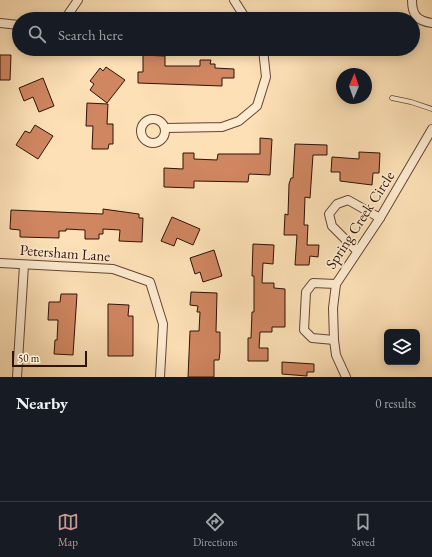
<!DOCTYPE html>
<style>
:root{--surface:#171b24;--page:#20242c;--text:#f1f3f6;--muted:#9ea1a6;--line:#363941;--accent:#c59692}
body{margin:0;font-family:"EB Garamond",serif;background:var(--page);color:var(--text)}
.controls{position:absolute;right:12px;bottom:12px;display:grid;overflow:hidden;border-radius:6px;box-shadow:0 2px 10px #0003}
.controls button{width:36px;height:36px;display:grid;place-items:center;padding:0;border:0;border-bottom:1px solid var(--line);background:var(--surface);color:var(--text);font:20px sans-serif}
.compass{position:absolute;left:336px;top:68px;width:36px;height:36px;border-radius:50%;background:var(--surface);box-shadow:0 2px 10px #0003;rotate:2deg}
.scale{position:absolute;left:12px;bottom:10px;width:75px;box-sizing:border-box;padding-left:4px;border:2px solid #2f1206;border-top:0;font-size:11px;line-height:14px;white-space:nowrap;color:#2f1206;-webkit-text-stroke:3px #feebd0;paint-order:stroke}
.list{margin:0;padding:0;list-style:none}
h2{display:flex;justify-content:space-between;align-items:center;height:52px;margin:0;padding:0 16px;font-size:17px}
h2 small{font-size:13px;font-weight:400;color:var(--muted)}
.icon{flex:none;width:22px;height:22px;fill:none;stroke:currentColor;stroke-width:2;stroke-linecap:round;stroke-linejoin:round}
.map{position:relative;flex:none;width:432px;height:377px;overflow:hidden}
.search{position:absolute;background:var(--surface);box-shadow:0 2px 10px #0003;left:12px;right:12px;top:12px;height:44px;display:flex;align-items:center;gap:10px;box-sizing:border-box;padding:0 14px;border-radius:22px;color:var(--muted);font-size:15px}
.sheet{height:124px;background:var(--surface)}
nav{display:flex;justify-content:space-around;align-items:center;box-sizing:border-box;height:56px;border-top:1px solid var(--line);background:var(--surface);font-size:11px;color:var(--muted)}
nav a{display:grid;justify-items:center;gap:2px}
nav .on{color:var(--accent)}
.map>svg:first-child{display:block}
.building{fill:#cf8661;stroke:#2f1206}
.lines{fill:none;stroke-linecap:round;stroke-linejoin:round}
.lane-casing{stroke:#624632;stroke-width:5.5}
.street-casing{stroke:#624632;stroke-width:10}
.lane{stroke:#feebd0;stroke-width:4}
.street{stroke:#feebd0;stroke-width:8}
.labels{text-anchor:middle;stroke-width:3.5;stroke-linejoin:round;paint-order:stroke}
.street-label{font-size:15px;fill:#2f1206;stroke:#feebd0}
</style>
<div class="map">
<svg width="432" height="377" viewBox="0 0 432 377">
<rect width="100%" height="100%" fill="#fde0b6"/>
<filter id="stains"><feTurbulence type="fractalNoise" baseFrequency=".005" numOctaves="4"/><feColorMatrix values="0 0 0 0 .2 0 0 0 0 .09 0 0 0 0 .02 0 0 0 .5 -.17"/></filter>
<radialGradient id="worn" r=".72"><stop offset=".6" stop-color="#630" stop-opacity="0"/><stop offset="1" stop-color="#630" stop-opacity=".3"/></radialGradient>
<g class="building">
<polygon points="0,55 11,55 10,80 0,80"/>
<polygon points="143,55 165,56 165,66 200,66 200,60 211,60 210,64 215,64 215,68 234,69 234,78 222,78 222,86 138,83 138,72 143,72"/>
<polygon points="106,67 125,80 107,103 90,90 94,84 90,81 100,68 103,71"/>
<polygon points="43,78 54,106 39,112 33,97 24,101 19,88"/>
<polygon points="87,103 108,104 107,124 113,124 113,144 109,144 108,149 92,149 93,126 86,126"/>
<polygon points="35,125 53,136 38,159 16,145 25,131 30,133"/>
<polygon points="260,138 272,139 270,175 249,174 248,182 194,181 194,188 164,187 164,168 183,169 183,153 194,153 194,159 217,160 218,154 260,154"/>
<polygon points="295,144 327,145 327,155 313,155 310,198 305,197 304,225 308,225 307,245 319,245 318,257 310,256 309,265 295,265 297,235 284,235 285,214 288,215 289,184 291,178 293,178"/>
<polygon points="359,152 380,153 379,173 373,173 372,185 340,181 340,172 331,172 332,157 359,159"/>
<polygon points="103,209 139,214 139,218 143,218 142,242 119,241 120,230 103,229 103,234 99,234 99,239 85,239 85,230 66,229 66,231 59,231 59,238 20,237 20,230 10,229 11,210 103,214"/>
<polygon points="172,217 200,229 193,245 177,238 174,246 161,241"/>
<polygon points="253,244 274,245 273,264 263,263 262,283 274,283 274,288 285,289 285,327 272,327 272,332 260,332 259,348 268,348 268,361 248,361 248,338 251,338 252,312 254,312 254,276 252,276"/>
<polygon points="214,250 222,276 203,282 200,272 195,274 190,258"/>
<polygon points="191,292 217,293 216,332 220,332 220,352 219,360 214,360 214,377 188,377 190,331 199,331 200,312 197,312 198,306 190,305"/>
<polygon points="61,294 77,294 73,355 54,354 55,340 57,340 58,320 48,320 49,302 60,302"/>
<polygon points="108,304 129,305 128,316 133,316 133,356 108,356"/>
<polygon points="282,362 314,364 314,372 307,372 307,376 282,374"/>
</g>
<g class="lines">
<defs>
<polyline id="lane" points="392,98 411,102 432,109"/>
<g id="street">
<polyline points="234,0 246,19"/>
<path d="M 412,0 C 412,15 417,21 432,23"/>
<polyline points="65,19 78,0"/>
<polyline points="0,23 19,25"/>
<circle cx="153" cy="131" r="12"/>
<polyline points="166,128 222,127 239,121 257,106 266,77 263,49"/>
<polyline points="357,251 332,226 329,214 337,204 348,200 380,218"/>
<polyline points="0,263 113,269 150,282 163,324 160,377"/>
<polyline points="334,340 312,338 304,330 306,292 313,283 336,284"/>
<polyline points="17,377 24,265"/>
<polyline points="346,377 336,355 334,340 333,308 336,284 380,218 432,129"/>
</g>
</defs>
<use href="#lane" class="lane-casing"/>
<use href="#street" class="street-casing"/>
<use href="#lane" class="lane"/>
<use href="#street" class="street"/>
</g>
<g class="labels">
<g class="street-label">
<text transform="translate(360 220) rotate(-57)" y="5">Spring Creek Circle</text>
<text transform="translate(65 253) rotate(4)" y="5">Petersham Lane</text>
</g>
</g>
<rect width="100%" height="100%" filter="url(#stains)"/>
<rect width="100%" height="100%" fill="url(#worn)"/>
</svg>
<div class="controls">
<button><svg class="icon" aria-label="layers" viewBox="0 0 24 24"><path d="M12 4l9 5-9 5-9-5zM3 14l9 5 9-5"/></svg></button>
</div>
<svg class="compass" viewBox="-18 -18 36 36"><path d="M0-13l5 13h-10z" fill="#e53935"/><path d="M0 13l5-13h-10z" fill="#9ea1a6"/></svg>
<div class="scale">50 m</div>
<div class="search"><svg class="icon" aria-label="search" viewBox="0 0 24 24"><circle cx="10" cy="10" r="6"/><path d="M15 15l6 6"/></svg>Search here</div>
</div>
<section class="sheet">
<h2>Nearby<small>0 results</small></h2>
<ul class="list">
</ul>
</section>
<nav>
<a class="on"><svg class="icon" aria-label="map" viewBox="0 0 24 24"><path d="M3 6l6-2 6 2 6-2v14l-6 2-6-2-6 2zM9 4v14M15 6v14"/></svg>Map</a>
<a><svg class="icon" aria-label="directions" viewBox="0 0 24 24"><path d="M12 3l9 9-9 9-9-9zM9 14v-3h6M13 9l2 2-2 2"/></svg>Directions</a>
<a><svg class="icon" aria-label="saved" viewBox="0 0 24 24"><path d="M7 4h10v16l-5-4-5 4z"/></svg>Saved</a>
</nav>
